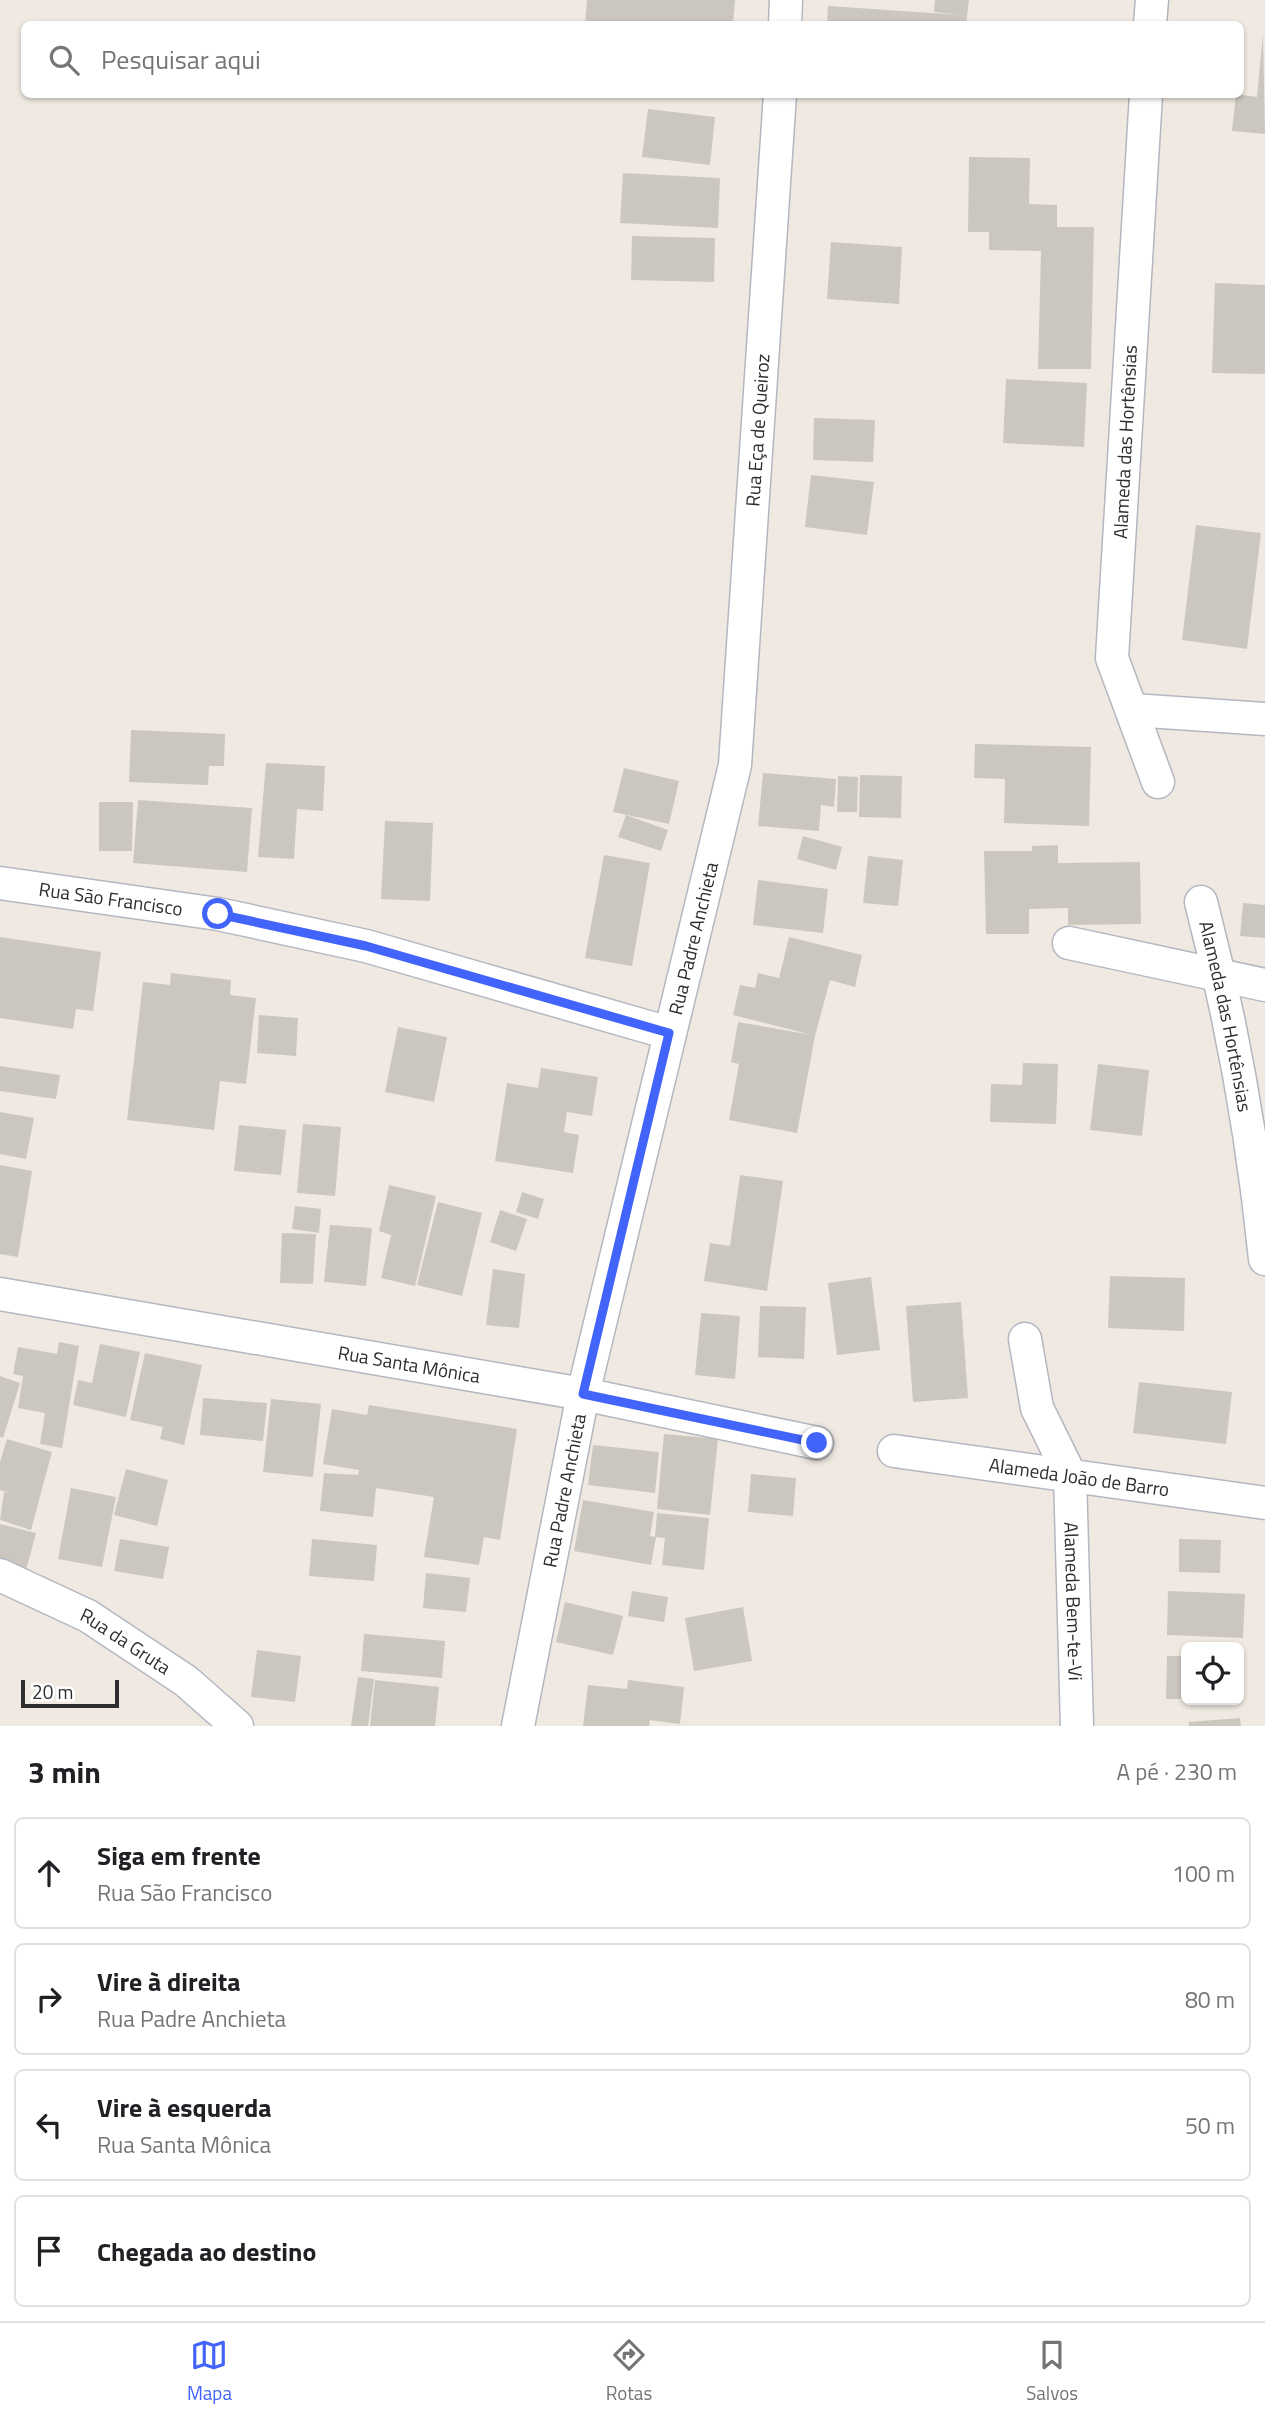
<!DOCTYPE html>
<html lang="pt">
<meta charset="utf-8">
<style>
:root{--surface:#fff;--page:#f6f6f6;--text:#202124;--muted:#757577;--line:#e0e0e0;--accent:#4264fb}
body{margin:0;font-family:"Titillium Web",sans-serif;background:var(--page);color:var(--text)}
.controls{position:absolute;right:21px;bottom:21px;display:grid;overflow:hidden;border-radius:10px;box-shadow:0 2px 5px #0004}
.controls button{width:63px;height:63px;display:grid;place-items:center;padding:0;border:0;border-bottom:2px solid var(--line);background:var(--surface);color:var(--text);font:35px sans-serif}
.scale{position:absolute;left:21px;bottom:18px;width:98px;box-sizing:border-box;padding-left:7px;border:4px solid #2e2e2e;border-top:0;font-size:19px;line-height:24px;white-space:nowrap;color:#2e2e2e;-webkit-text-stroke:5px #fff;paint-order:stroke}
.stop{position:absolute;width:21px;height:21px;margin:-16px;border:5px solid #4264fb;border-radius:50%;background:#fff}
.stop.end{background:#4264fb;border-color:#fff;box-shadow:0 2px 7px #0008}
.list{margin:0;padding:0;list-style:none}
h2{display:flex;justify-content:space-between;align-items:center;height:91px;margin:0;padding:0 28px;font-size:30px}
h2 small{font-size:23px;font-weight:400;color:var(--muted)}
.list li{display:grid;grid-template-columns:46px 1fr auto;gap:21px;align-items:center;box-sizing:border-box;height:112px;margin:0 14px 14px;padding:0 14px;border:2px solid var(--line);border-radius:10px}
.list b{display:block;font-size:26px;white-space:nowrap}
.list p{margin:0;font-size:23px;white-space:nowrap;color:var(--muted)}
.list em{font-size:23px;font-style:normal;color:var(--muted)}
.icon{flex:none;width:38px;height:38px;fill:none;stroke:currentColor;stroke-width:2;stroke-linecap:round;stroke-linejoin:round}
.map{position:relative;flex:none;width:1265px;height:1726px;overflow:hidden}
.search{position:absolute;background:var(--surface);box-shadow:0 2px 5px #0004;left:21px;right:21px;top:21px;height:77px;display:flex;align-items:center;gap:18px;box-sizing:border-box;padding:0 24px;border-radius:10px;color:var(--muted);font-size:26px}
.sheet{height:595px;background:var(--surface)}
nav{display:flex;justify-content:space-around;align-items:center;box-sizing:border-box;height:98px;border-top:2px solid var(--line);background:var(--surface);font-size:19px;color:var(--muted)}
nav a{display:grid;justify-items:center;gap:4px}
nav .on{color:var(--accent)}
.map>svg:first-child{display:block}
.building{fill:#cbc7bf}
.lines{fill:none;stroke-linecap:round;stroke-linejoin:round}
.minor-casing{stroke:#b4b7c1;stroke-width:35}
.minor{stroke:#fff;stroke-width:32}
.route{stroke:#4264fb;stroke-width:9}
.labels{text-anchor:middle;stroke-width:7;stroke-linejoin:round;paint-order:stroke}
.street-label{font-size:19px;fill:#2e2e2e;stroke:#fff}
</style>
<div class="map">
<svg width="1265" height="1726" viewBox="0 0 1265 1726">
<rect width="100%" height="100%" fill="#efe9e1"/>
<g class="building">
<polygon points="587,0 735,0 733,24 585,24"/>
<polygon points="935,0 969,0 966,24 827,24 828,6 962,15 934,12"/>
<polygon points="1263,34 1265,134 1232,131 1236,94 1257,97"/>
<polygon points="648,109 715,117 710,165 642,157"/>
<polygon points="969,157 1030,158 1029,204 1057,205 1057,227 1094,227 1091,369 1038,369 1041,251 989,250 989,232 968,232"/>
<polygon points="623,173 720,178 718,228 620,223"/>
<polygon points="632,236 715,238 714,282 631,280"/>
<polygon points="831,242 902,247 899,304 827,299"/>
<polygon points="1215,283 1265,285 1265,374 1212,373"/>
<polygon points="1006,379 1087,383 1084,447 1003,443"/>
<polygon points="814,418 875,420 873,462 813,460"/>
<polygon points="811,475 874,482 867,535 805,527"/>
<polygon points="1196,525 1261,533 1247,649 1182,640"/>
<polygon points="131,730 225,734 224,766 209,766 208,785 129,782"/>
<polygon points="975,744 1091,747 1089,826 1004,823 1005,779 974,778"/>
<polygon points="266,763 325,766 323,811 297,809 294,859 258,857"/>
<polygon points="624,768 679,781 669,824 613,812"/>
<polygon points="763,773 836,779 834,807 821,805 819,831 758,826"/>
<polygon points="860,775 902,776 901,818 859,817"/>
<polygon points="838,776 858,777 857,812 837,812"/>
<polygon points="138,800 252,808 247,872 133,863"/>
<polygon points="99,802 133,802 132,851 99,851"/>
<polygon points="626,815 668,830 661,851 618,837"/>
<polygon points="385,821 433,823 430,901 381,899"/>
<polygon points="803,836 842,847 836,870 797,859"/>
<polygon points="1058,845 1058,863 1140,862 1141,924 1068,925 1068,908 1029,909 1029,934 986,934 984,851 1032,851 1032,846"/>
<polygon points="604,855 650,863 632,966 585,958"/>
<polygon points="868,856 903,860 898,906 863,903"/>
<polygon points="758,880 828,889 823,933 753,925"/>
<polygon points="1243,903 1265,905 1265,938 1240,936"/>
<polygon points="0,937 101,952 93,1011 76,1009 73,1029 0,1018"/>
<polygon points="789,937 862,955 855,987 830,980 815,1036 797,1133 729,1120 739,1064 731,1062 738,1022 812,1035 733,1015 740,985 755,988 758,973 779,978"/>
<polygon points="171,973 231,980 230,995 256,998 246,1084 220,1081 214,1130 127,1120 143,982 170,985"/>
<polygon points="259,1015 298,1018 296,1056 257,1053"/>
<polygon points="398,1027 447,1037 434,1102 385,1092"/>
<polygon points="1023,1063 1058,1064 1056,1124 990,1122 991,1084 1022,1085"/>
<polygon points="1098,1064 1149,1070 1142,1136 1090,1130"/>
<polygon points="0,1066 60,1075 56,1099 0,1091"/>
<polygon points="541,1068 598,1077 592,1116 567,1112 564,1132 579,1135 573,1173 495,1161 507,1083 538,1088"/>
<polygon points="0,1112 34,1118 26,1159 0,1154"/>
<polygon points="303,1124 341,1127 335,1196 297,1193"/>
<polygon points="239,1125 286,1130 281,1175 234,1171"/>
<polygon points="0,1165 32,1171 18,1257 0,1254"/>
<polygon points="740,1175 783,1181 767,1291 704,1281 710,1243 730,1246"/>
<polygon points="389,1185 436,1196 415,1286 381,1278 391,1235 379,1231"/>
<polygon points="522,1192 544,1199 538,1219 516,1212"/>
<polygon points="438,1202 482,1213 462,1296 417,1285"/>
<polygon points="295,1206 321,1209 319,1233 292,1229"/>
<polygon points="500,1210 527,1219 516,1251 490,1242"/>
<polygon points="330,1225 372,1228 366,1286 324,1282"/>
<polygon points="282,1233 316,1234 313,1284 280,1283"/>
<polygon points="493,1269 525,1274 519,1328 486,1325"/>
<polygon points="1110,1276 1185,1278 1184,1331 1108,1328"/>
<polygon points="871,1277 880,1350 837,1355 828,1283"/>
<polygon points="961,1302 968,1398 913,1402 906,1306"/>
<polygon points="760,1306 806,1307 804,1359 758,1357"/>
<polygon points="701,1313 740,1316 735,1379 695,1375"/>
<polygon points="59,1342 79,1346 62,1448 40,1444 45,1413 18,1408 23,1376 13,1374 18,1347 57,1354"/>
<polygon points="100,1344 140,1352 126,1417 73,1405 78,1380 92,1383"/>
<polygon points="145,1353 202,1365 184,1445 160,1439 163,1427 130,1420"/>
<polygon points="0,1376 20,1383 3,1438 0,1437"/>
<polygon points="1139,1382 1232,1392 1226,1444 1133,1433"/>
<polygon points="203,1398 267,1403 263,1441 200,1435"/>
<polygon points="271,1399 321,1404 313,1477 263,1472"/>
<polygon points="369,1405 517,1429 500,1540 484,1537 479,1565 424,1557 434,1497 376,1488 373,1517 320,1511 324,1473 358,1475 359,1470 323,1464 332,1409 367,1415"/>
<polygon points="664,1434 718,1439 710,1515 657,1509"/>
<polygon points="7,1439 52,1452 31,1530 0,1520 4,1492 13,1494 0,1490 0,1462"/>
<polygon points="593,1445 659,1452 655,1493 588,1485"/>
<polygon points="126,1469 168,1480 157,1526 114,1515"/>
<polygon points="751,1474 796,1478 793,1516 748,1512"/>
<polygon points="71,1488 116,1497 102,1567 58,1559"/>
<polygon points="583,1500 654,1512 650,1536 656,1537 651,1565 574,1551"/>
<polygon points="657,1513 709,1518 704,1570 662,1565 665,1538 655,1537"/>
<polygon points="0,1524 36,1533 25,1574 0,1567"/>
<polygon points="120,1539 169,1547 163,1579 114,1571"/>
<polygon points="312,1539 377,1545 374,1581 309,1576"/>
<polygon points="1179,1539 1221,1540 1220,1573 1179,1572"/>
<polygon points="426,1573 470,1578 466,1612 423,1608"/>
<polygon points="632,1591 668,1597 664,1622 628,1616"/>
<polygon points="1168,1591 1245,1594 1243,1638 1167,1635"/>
<polygon points="565,1602 623,1616 613,1655 556,1642"/>
<polygon points="743,1607 752,1661 694,1671 685,1618"/>
<polygon points="364,1634 445,1641 442,1678 361,1671"/>
<polygon points="257,1650 301,1656 295,1702 251,1697"/>
<polygon points="1167,1656 1186,1656 1186,1699 1166,1699"/>
<polygon points="358,1677 374,1679 368,1726 351,1726"/>
<polygon points="375,1680 439,1687 435,1726 370,1726"/>
<polygon points="628,1680 684,1687 680,1724 650,1720 649,1726 583,1726 588,1685 627,1689"/>
<polygon points="1240,1718 1241,1726 1189,1726 1189,1722"/>
</g>
<g class="lines">
<defs>
<g id="minor">
<polyline points="785,24 786,0"/>
<polyline points="1150,24 1152,0"/>
<polyline points="1146,94 1112,658 1158,782"/>
<polyline points="1133,710 1265,719"/>
<path id="s1" d="M 0,883 L 218,914 L 366,946 L 669,1033"/>
<path id="s2" d="M 1201,902 C 1231,1018 1253,1139 1265,1259"/>
<polyline points="1069,943 1265,985"/>
<path id="s3" d="M 0,1294 L 583,1394 L 817,1443"/>
<path id="s4" d="M 1025,1339 L 1037,1408 L 1070,1475 L 1077,1726"/>
<path id="s5" d="M 894,1451 L 1265,1503"/>
<path id="s6" d="M 0,1575 L 88,1616 L 186,1681 L 237,1726"/>
<path id="s7" d="M 518,1726 L 583,1394 L 735,765 L 780,94"/>
</g>
</defs>
<use href="#minor" class="minor-casing"/>
<use href="#minor" class="minor"/>
</g>
<g class="lines">
<polyline class="route" points="218,914 366,946 669,1033 583,1394 817,1443"/>
</g>
<g class="labels">
<g class="street-label">
<text dy="7" stroke="none"><textPath href="#s7" startOffset="1321">Rua Eça de Queiroz</textPath></text>
<text transform="translate(1125 442) rotate(-87)" y="7">Alameda das Hortênsias</text>
<text dy="7" stroke="none"><textPath href="#s1" startOffset="112">Rua São Francisco</textPath></text>
<text dy="7" stroke="none"><textPath href="#s7" startOffset="807">Rua Padre Anchieta</textPath></text>
<text dy="7" stroke="none"><textPath href="#s2" startOffset="117">Alameda das Hortênsias</textPath></text>
<text dy="7" stroke="none"><textPath href="#s3" startOffset="415">Rua Santa Mônica</textPath></text>
<text dy="7" stroke="none"><textPath href="#s5" startOffset="187">Alameda João de Barro</textPath></text>
<text dy="7" stroke="none"><textPath href="#s7" startOffset="240">Rua Padre Anchieta</textPath></text>
<text dy="7" stroke="none"><textPath href="#s4" startOffset="271">Alameda Bem-te-Vi</textPath></text>
<text dy="7" stroke="none"><textPath href="#s6" startOffset="142">Rua da Gruta</textPath></text>
</g>
</g>
</svg>
<div class="controls">
<button><svg class="icon" aria-label="locate" viewBox="0 0 24 24"><circle cx="12" cy="12" r="6"/><path d="M12 2v4M12 18v4M2 12h4M18 12h4"/></svg></button>
</div>
<div class="scale">20 m</div>
<div class="stop" style="left:218px;top:914px"></div>
<div class="stop end" style="left:817px;top:1443px"></div>
<div class="search"><svg class="icon" aria-label="search" viewBox="0 0 24 24"><circle cx="10" cy="10" r="6"/><path d="M15 15l6 6"/></svg>Pesquisar aqui</div>
</div>
<section class="sheet">
<h2>3 min<small>A pé · 230 m</small></h2>
<ul class="list">
<li><svg class="icon" aria-label="ahead" viewBox="0 0 24 24"><path d="M12 20V5M6 11l6-6 6 6"/></svg><div><b>Siga em frente</b><p>Rua São Francisco</p></div><em>100 m</em></li>
<li><svg class="icon" aria-label="right" viewBox="0 0 24 24"><path d="M7 20v-9h11M14 6l5 5-5 5"/></svg><div><b>Vire à direita</b><p>Rua Padre Anchieta</p></div><em>80 m</em></li>
<li><svg class="icon" aria-label="left" viewBox="0 0 24 24"><path d="M17 20v-9H6M10 6l-5 5 5 5"/></svg><div><b>Vire à esquerda</b><p>Rua Santa Mônica</p></div><em>50 m</em></li>
<li><svg class="icon" aria-label="arrive" viewBox="0 0 24 24"><path d="M6 21V4h12l-3 4 3 4H6"/></svg><div><b>Chegada ao destino</b></div></li>
</ul>
</section>
<nav>
<a class="on"><svg class="icon" aria-label="map" viewBox="0 0 24 24"><path d="M3 6l6-2 6 2 6-2v14l-6 2-6-2-6 2zM9 4v14M15 6v14"/></svg>Mapa</a>
<a><svg class="icon" aria-label="directions" viewBox="0 0 24 24"><path d="M12 3l9 9-9 9-9-9zM9 14v-3h6M13 9l2 2-2 2"/></svg>Rotas</a>
<a><svg class="icon" aria-label="saved" viewBox="0 0 24 24"><path d="M7 4h10v16l-5-4-5 4z"/></svg>Salvos</a>
</nav>
